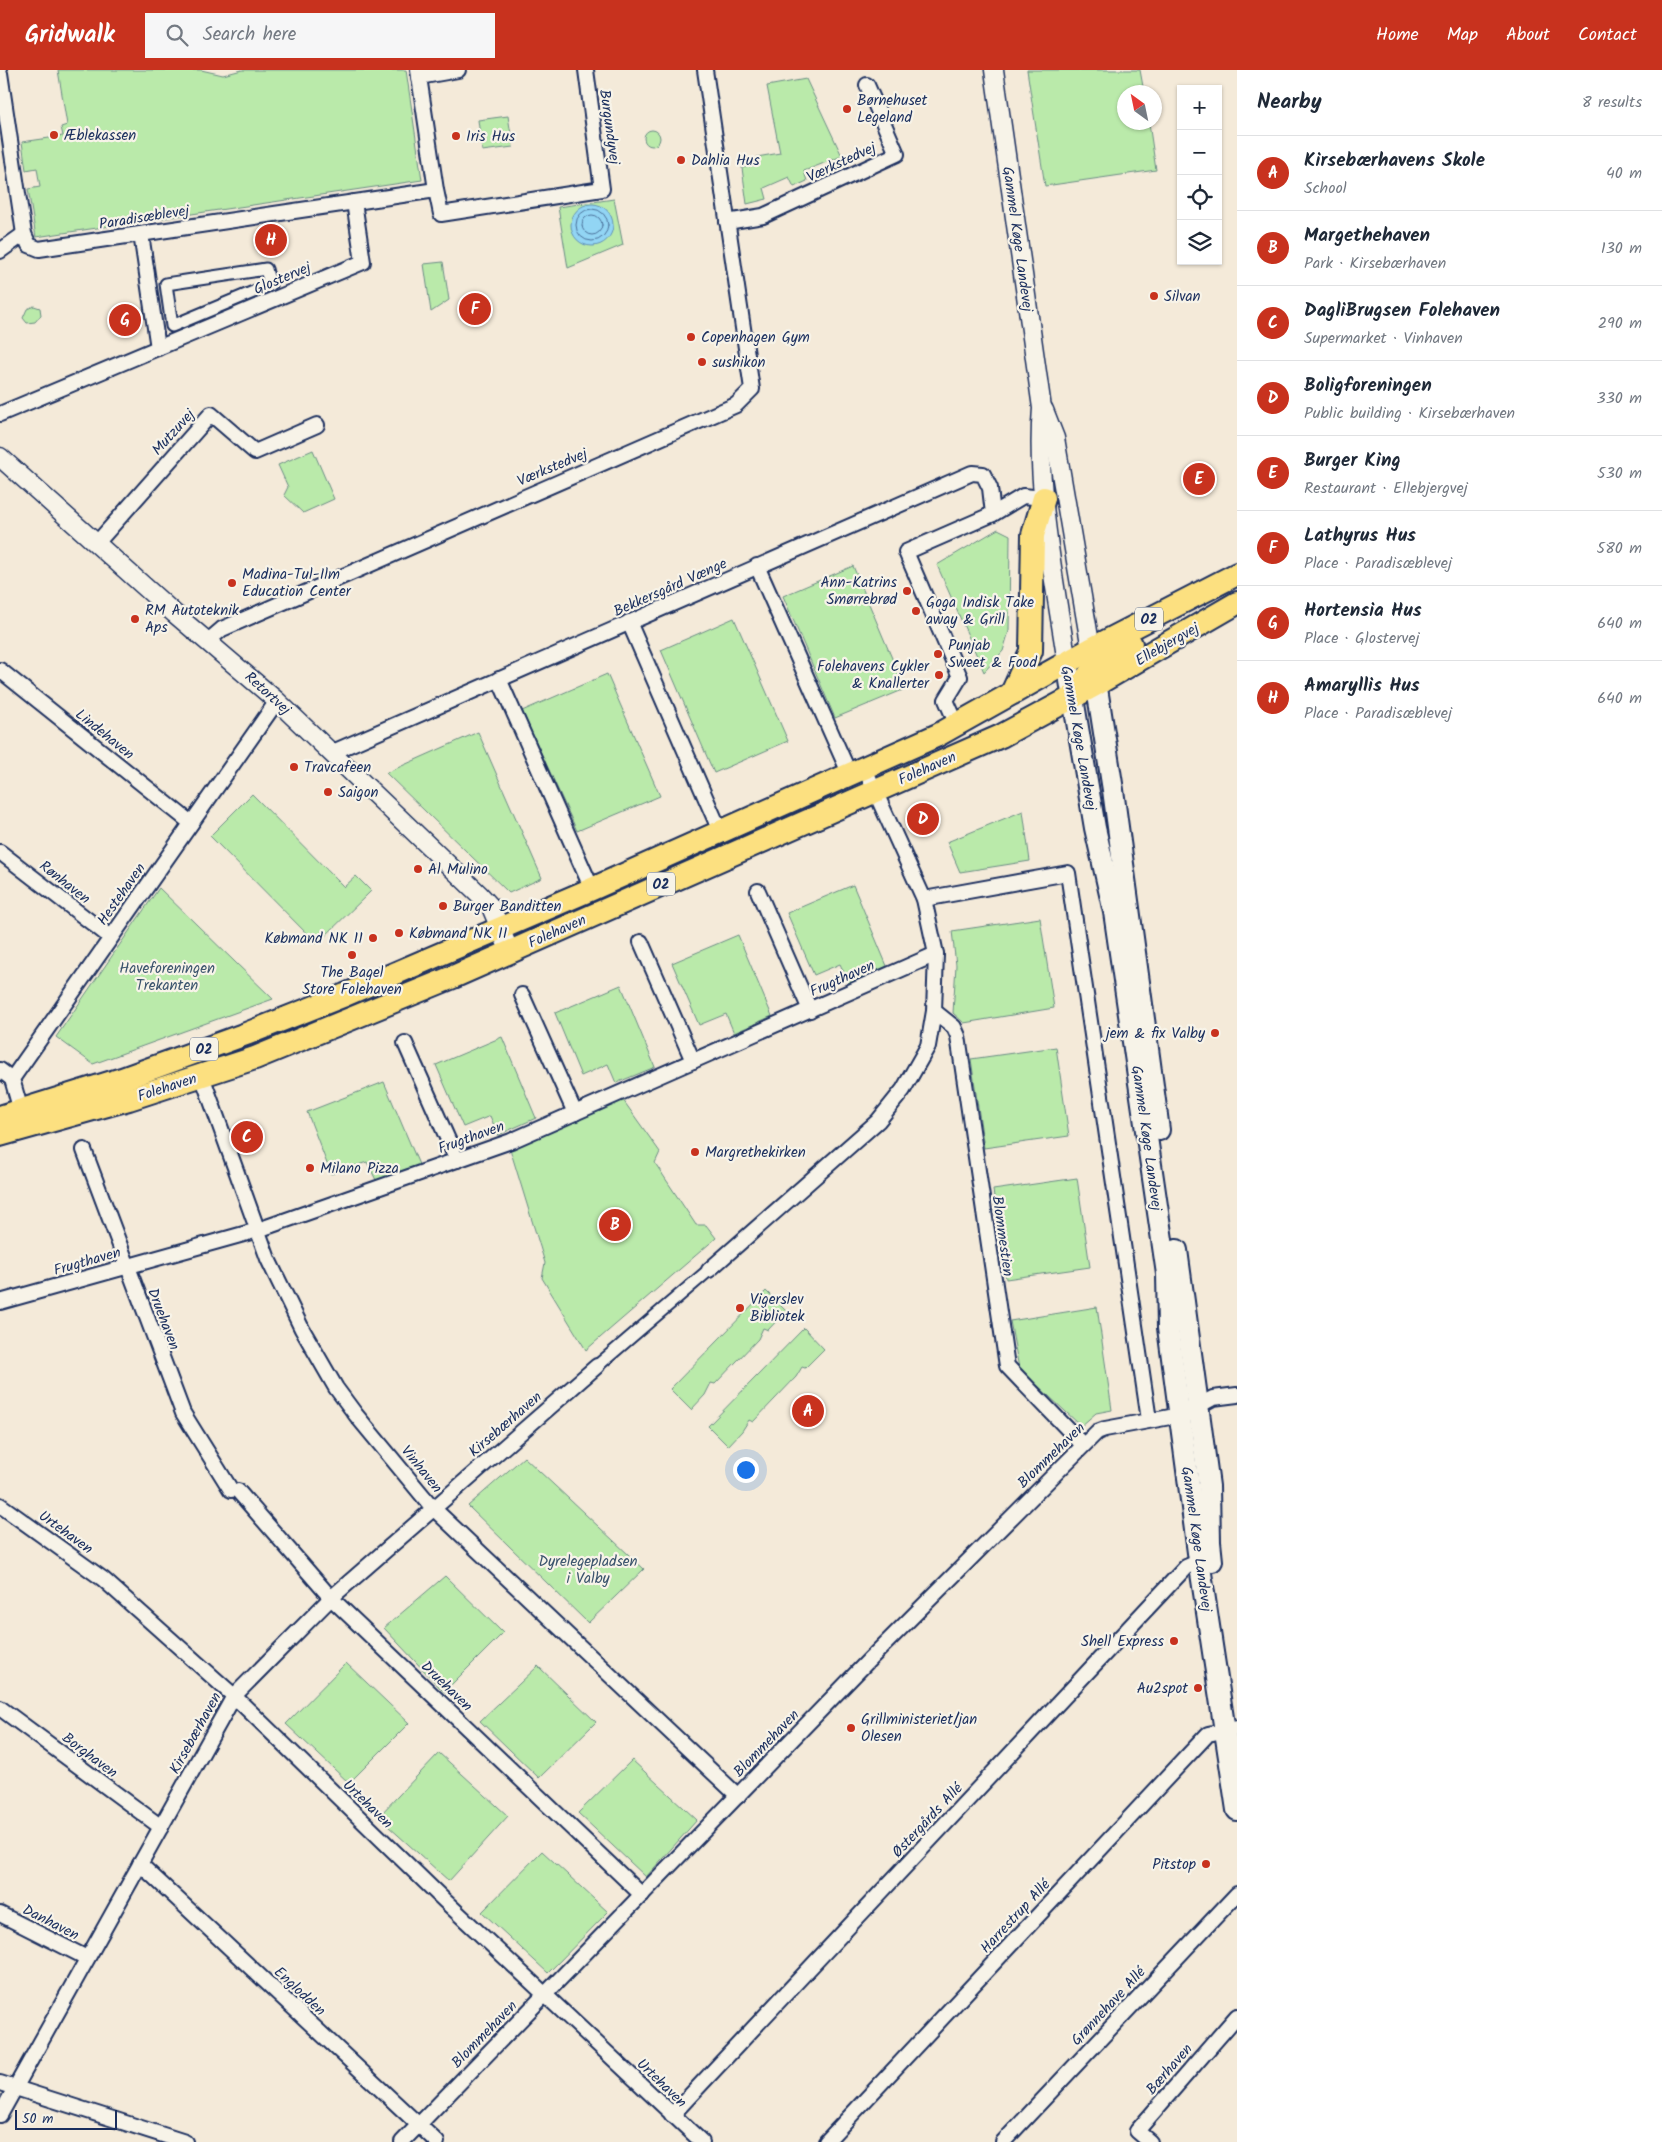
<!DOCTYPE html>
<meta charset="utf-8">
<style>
:root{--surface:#fff;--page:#f6f6f7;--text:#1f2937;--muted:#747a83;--line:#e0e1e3;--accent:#c8321e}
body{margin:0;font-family:Kalam,sans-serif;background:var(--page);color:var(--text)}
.controls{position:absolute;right:15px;top:15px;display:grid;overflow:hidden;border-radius:0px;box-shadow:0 1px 4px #0004}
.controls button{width:45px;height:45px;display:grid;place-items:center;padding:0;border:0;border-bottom:1px solid var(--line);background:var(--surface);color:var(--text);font:25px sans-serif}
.compass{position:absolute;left:1117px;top:15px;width:45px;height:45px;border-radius:50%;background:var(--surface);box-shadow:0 1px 4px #0004;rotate:327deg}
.scale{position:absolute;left:15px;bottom:12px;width:102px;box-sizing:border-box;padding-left:5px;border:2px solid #1b2f5e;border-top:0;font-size:14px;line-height:18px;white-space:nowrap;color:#1b2f5e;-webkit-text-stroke:4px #f7f3e8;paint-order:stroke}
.you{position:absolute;left:745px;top:1399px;width:18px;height:18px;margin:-12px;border:4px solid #fff;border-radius:50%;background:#1a73e8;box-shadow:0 0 0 8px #1a73e833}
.badge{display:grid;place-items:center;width:32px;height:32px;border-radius:50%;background:var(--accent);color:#fff;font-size:16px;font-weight:700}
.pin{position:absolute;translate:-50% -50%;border:2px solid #fff;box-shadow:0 1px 5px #0006}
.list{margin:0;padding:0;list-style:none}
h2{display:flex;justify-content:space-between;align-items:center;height:65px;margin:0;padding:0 20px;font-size:21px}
h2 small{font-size:16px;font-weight:400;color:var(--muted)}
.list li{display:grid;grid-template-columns:32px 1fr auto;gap:15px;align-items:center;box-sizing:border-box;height:75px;padding:0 20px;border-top:1px solid var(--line)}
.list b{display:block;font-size:19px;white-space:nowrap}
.list p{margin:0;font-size:16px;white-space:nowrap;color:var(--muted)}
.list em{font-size:16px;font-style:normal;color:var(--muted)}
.icon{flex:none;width:28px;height:28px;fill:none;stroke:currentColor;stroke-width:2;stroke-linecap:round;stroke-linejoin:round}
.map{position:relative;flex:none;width:1237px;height:2072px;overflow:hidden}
header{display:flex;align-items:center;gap:30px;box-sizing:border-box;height:70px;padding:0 25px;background:var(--accent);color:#fff}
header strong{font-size:24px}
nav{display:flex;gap:28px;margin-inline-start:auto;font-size:18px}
.search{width:350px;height:45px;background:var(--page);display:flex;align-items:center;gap:12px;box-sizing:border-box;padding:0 18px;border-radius:0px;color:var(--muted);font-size:19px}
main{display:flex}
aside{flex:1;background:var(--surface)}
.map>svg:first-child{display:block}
.green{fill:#baeaaa;stroke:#6a8c84}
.water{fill:#92d5f4;stroke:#6293b8}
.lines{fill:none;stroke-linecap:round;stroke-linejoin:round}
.shore{stroke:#4b719a;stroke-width:1}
.pedestrian-casing{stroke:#1b2f5e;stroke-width:15}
.minor-casing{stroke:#1b2f5e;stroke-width:18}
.tertiary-casing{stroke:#1b2f5e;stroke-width:21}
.secondary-casing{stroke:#1b2f5e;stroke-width:24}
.primary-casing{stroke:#1b2f5e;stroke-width:26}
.pedestrian{stroke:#f7f3e8;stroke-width:11}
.minor{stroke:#f7f3e8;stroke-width:14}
.tertiary{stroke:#f7f3e8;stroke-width:18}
.secondary{stroke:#f7f3e8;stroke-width:20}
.primary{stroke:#fce080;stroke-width:22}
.poi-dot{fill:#c8321e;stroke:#f7f3e8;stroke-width:2}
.labels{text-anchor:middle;stroke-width:4.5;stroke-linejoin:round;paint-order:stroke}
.shield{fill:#f7f3e8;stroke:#5d6a87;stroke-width:1}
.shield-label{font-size:14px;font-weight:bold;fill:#1b2f5e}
.poi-label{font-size:15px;fill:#1b2f5e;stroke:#f7f3e8;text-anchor:start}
.street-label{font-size:15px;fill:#1b2f5e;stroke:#f7f3e8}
.park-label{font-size:15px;fill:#3b546d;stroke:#f7f3e8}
</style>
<header>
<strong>Gridwalk</strong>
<div class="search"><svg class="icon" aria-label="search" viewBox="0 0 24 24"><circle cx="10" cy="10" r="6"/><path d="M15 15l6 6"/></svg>Search here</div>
<nav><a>Home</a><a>Map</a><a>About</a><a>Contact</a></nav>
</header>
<main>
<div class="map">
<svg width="1237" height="2072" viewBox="0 0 1237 2072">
<rect width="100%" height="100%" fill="#f4ead9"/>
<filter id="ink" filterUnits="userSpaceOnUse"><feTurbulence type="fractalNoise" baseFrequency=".02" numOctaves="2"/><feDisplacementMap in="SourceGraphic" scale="10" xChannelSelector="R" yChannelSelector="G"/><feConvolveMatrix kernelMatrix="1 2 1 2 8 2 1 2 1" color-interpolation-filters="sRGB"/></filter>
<g filter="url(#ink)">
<g class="green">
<polygon points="58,0 201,0 223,5 242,0 406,0 422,110 36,167 28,119 40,117 37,98 26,100 22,72 63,66 61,57 67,55"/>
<polygon points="1027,0 1140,0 1144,22 1124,22 1124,52 1149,53 1156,100 1045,116"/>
<polygon points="806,9 842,86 804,101 807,111 794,117 789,107 764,118 767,129 747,134 742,98 758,94 757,87 780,83 767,16"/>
<polygon points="508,46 513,77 482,81 478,50"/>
<circle cx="652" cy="68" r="8"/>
<polygon points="614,129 623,175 568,198 558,137"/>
<polygon points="443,192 449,230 431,242 424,194"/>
<polygon points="34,236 40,238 41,245 35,252 27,253 23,248 27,239"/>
<polygon points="313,380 334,429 303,443 284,425 288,417 278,395"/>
<polygon points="998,459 1010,465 1009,561 1003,581 984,602 937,495"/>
<polygon points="853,496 905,619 835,648 783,526"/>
<polygon points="734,548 788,671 714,703 661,580"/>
<polygon points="607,604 660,726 577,761 522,641"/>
<polygon points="478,662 542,808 509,823 386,703"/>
<polygon points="252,724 344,817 356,806 371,821 317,874 210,766"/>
<polygon points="1023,741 1030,791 960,802 947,772"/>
<polygon points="853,815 887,896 849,913 840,894 814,905 787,843"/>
<polygon points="159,818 273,929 93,994 56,967"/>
<polygon points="1040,848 1054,938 964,953 953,943 956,895 952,861"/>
<polygon points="738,865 772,946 734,963 726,944 699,955 672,893"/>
<polygon points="621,915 655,997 616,1013 608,994 581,1006 555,943"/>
<polygon points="502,967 536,1048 498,1065 490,1046 463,1057 436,995"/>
<polygon points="1056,977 1069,1066 984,1078 971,989"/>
<polygon points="384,1012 420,1097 377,1112 367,1092 331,1104 307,1042"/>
<polygon points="623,1030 660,1082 655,1093 696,1155 706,1155 716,1168 586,1280 542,1208 545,1193 510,1079"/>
<polygon points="1077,1108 1090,1197 1006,1209 993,1120"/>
<polygon points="766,1221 786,1241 768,1260 763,1258 758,1269 715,1314 711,1313 705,1325 691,1340 670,1319"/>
<polygon points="1097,1237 1112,1340 1096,1343 1081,1356 1019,1298 1010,1251"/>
<polygon points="804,1258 824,1279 805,1298 802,1297 796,1307 753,1352 749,1350 742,1361 728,1376 708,1356"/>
<polygon points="524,1387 644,1499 588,1553 468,1436"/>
<polygon points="445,1506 503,1563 444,1622 384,1558"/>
<polygon points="346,1593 409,1653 349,1713 286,1654"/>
<polygon points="538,1596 596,1652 539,1708 480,1651"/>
<polygon points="439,1683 508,1746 449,1811 378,1747"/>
<polygon points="632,1690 697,1750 646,1807 578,1743"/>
<polygon points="542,1781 608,1842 548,1903 482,1842"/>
</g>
<circle class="water" cx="592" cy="155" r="21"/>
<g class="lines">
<g class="shore">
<circle cx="592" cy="155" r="16"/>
<circle cx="592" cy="155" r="10"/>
</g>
<defs>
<g id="pedestrian">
<polygon points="266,199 270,215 172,256 166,214"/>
<polyline points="597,1296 709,1200"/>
</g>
<g id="minor">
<polyline points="418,0 436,120"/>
<polyline points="0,3 24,164 29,175 39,179 436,120 441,144 602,119 586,0"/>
<polyline points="419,7 458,0"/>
<polyline points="727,152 763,146 897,84 867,15"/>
<polyline points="141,164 158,278"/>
<polyline points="0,181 24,164"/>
<polyline points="0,344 363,192 354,132"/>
<polyline points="96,474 211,344 255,382 317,355"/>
<polyline points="757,496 850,705"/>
<polyline points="629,552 720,761"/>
<polyline points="208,571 222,559 736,335 752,319 705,0"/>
<polyline points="0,600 191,753"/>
<polyline points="499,609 592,819"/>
<polyline points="957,655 946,630 960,607 906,482 993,444 1023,426 1044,428"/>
<polyline points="333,682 972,403 983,404 990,418 993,444"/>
<polyline points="0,782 110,867"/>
<polyline points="758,821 810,940"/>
<polyline points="924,829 1068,803 1149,1350"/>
<polyline points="641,872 693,991"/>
<polyline points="522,925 575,1043"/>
<polyline points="934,941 954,957 958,966 1007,1296 1083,1375"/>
<polyline points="405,973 457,1090"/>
<polyline points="0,1000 12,1009"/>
<polyline points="202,1006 268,1189 302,1259 336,1318 356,1345 432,1437 738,1726"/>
<polyline points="21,1041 12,1009 277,631"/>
<polyline points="84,1080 183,1343 231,1420"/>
<polyline points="709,1200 878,1051 903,1020 928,976 934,941 936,884 924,829 865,699"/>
<polyline points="0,1232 258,1160 511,1071 936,884"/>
<polyline points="238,1421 331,1528 642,1825"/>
<polyline points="0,1435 103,1509 234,1626 445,1831 702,2072"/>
<polyline points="0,1638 161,1757"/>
<polyline points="140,1794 437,2072"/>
<polyline points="0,1844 87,1888"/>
<polyline points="0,2013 185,2072"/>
<polyline points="0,2045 234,1626 331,1528 597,1296"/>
<polyline points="672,2045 1186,1497 1207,1488"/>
<polyline points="402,2072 870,1589 1097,1362 1105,1359 1181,1345 1213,1328 1237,1325"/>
<polyline points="826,2072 1208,1664 1237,1658"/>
<polyline points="1003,2072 1237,1824"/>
<polyline points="1150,2072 1137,2061 1237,1946"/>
</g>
<g id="tertiary">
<path d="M 994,0 L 1042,338 C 1035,418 1055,512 1067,593"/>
<polyline points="1044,340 1055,368 1091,579"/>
<polyline points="0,387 175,544 277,631 480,825 491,837 510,882"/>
</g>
<g id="secondary">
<polyline points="1067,593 1095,758 1114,842 1167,1204 1168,1258 1199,1490 1237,1740"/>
<polyline points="1094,599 1113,720 1159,1060"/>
<polyline points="1177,1180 1209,1416 1210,1472 1212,1491"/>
</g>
<g id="primary">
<polyline points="1012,623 1031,581 1033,465 1044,428"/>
<polyline points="1075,623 1094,598 1131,574"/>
<polyline points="0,1047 122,1009 246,964 345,925 592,819 938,665 1091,579 1237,504"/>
<polyline points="0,1065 129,1029 255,988 453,907 1001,666 1097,614 1237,533"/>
</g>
</defs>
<use href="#pedestrian" class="pedestrian-casing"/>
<use href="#minor" class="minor-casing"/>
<use href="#tertiary" class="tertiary-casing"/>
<use href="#secondary" class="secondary-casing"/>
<use href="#primary" class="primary-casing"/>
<use href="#pedestrian" class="pedestrian"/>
<use href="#minor" class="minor"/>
<use href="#tertiary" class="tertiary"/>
<use href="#secondary" class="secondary"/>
<use href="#primary" class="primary"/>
</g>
</g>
<g class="poi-dot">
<circle cx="847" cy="39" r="5"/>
<circle cx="54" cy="65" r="5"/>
<circle cx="456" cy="66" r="5"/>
<circle cx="681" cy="90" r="5"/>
<circle cx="1154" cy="226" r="5"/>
<circle cx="691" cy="267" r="5"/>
<circle cx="702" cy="292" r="5"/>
<circle cx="232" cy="513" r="5"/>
<circle cx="907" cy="521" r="5"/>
<circle cx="916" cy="541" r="5"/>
<circle cx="135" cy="549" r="5"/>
<circle cx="938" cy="584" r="5"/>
<circle cx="939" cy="605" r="5"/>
<circle cx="294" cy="697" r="5"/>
<circle cx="328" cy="722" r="5"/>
<circle cx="418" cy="799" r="5"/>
<circle cx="443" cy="836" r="5"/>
<circle cx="399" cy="863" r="5"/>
<circle cx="373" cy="868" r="5"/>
<circle cx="352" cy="885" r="5"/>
<circle cx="1215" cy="963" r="5"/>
<circle cx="695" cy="1082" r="5"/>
<circle cx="310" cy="1098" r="5"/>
<circle cx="740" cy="1238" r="5"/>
<circle cx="1174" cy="1571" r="5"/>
<circle cx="1198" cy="1618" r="5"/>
<circle cx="851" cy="1658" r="5"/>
<circle cx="1206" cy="1794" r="5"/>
</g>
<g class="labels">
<g class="shield">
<rect x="1135" y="537.5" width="28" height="23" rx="4"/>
<rect x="647" y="802.5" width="28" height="23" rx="4"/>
<rect x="190" y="967.5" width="28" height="23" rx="4"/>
</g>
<g class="shield-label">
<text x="1149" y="554">O2</text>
<text x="661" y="819">O2</text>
<text x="204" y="984">O2</text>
</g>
<g class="poi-label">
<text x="857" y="35">Børnehuset<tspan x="857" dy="17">Legeland</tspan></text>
<text x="64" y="70">Æblekassen</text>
<text x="466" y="71">Iris Hus</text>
<text x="691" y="95">Dahlia Hus</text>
<text x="1164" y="231">Silvan</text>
<text x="701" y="272">Copenhagen Gym</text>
<text x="712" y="297">sushikon</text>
<text x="242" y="509">Madina-Tul-Ilm<tspan x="242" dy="17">Education Center</tspan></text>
<text x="897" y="517" text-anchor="end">Ann-Katrins<tspan x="897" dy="17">Smørrebrød</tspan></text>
<text x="926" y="537">Goga Indisk Take<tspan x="926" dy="17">away &amp; Grill</tspan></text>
<text x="145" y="545">RM Autoteknik<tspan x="145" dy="17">Aps</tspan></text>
<text x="948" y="580">Punjab<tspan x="948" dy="17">Sweet &amp; Food</tspan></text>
<text x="929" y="601" text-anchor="end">Folehavens Cykler<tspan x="929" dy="17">&amp; Knallerter</tspan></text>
<text x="304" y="702">Travcafeen</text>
<text x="338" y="727">Saigon</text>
<text x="428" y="804">Al Mulino</text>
<text x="453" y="841">Burger Banditten</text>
<text x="409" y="868">Købmand NK II</text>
<text x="363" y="873" text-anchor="end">Købmand NK 11</text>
<text x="352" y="907" text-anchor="middle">The Bagel<tspan x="352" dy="17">Store Folehaven</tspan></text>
<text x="1205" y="968" text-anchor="end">jem &amp; fix Valby</text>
<text x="705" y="1087">Margrethekirken</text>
<text x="320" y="1103">Milano Pizza</text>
<text x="750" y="1234">Vigerslev<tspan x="750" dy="17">Bibliotek</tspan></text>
<text x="1164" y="1576" text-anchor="end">Shell Express</text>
<text x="1188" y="1623" text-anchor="end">Au2spot</text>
<text x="861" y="1654">Grillministeriet/jan<tspan x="861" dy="17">Olesen</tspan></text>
<text x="1196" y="1799" text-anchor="end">Pitstop</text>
</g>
<g class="street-label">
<text transform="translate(610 57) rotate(82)" y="5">Burgundyvej</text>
<text transform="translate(841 92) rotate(-25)" y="5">Værkstedvej</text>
<text transform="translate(144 147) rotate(-9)" y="5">Paradisæblevej</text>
<text transform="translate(1018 169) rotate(82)" y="5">Gammel Køge Landevej</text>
<text transform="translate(282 208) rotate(-23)" y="5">Glostervej</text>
<text transform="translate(173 362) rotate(-48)" y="5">Mutzuvej</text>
<text transform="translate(552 397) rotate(-23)" y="5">Værkstedvej</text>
<text transform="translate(670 517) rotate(-24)" y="5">Bekkersgård Vænge</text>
<text transform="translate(1167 574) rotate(-30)" y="5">Ellebjergvej</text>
<text transform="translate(268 623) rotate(42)" y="5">Retortvej</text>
<text transform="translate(105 664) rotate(39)" y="5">Lindehaven</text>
<text transform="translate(1079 668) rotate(80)" y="5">Gammel Køge Landevej</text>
<text transform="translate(927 698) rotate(-24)" y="5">Folehaven</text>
<text transform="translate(65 812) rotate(38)" y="5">Rønhaven</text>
<text transform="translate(121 824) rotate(-55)" y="5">Hestehaven</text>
<text transform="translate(557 861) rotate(-24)" y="5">Folehaven</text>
<text transform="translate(842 908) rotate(-24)" y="5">Frugthaven</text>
<text transform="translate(167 1017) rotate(-18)" y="5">Folehaven</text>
<text transform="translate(471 1067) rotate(-20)" y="5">Frugthaven</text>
<text transform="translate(1147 1068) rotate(82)" y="5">Gammel Køge Landevej</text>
<text transform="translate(1003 1166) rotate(82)" y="5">Blommestien</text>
<text transform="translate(87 1191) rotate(-16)" y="5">Frugthaven</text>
<text transform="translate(164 1249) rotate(69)" y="5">Druehaven</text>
<text transform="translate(505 1354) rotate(-41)" y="5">Kirsebærhaven</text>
<text transform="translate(1051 1385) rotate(-44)" y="5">Blommehaven</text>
<text transform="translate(422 1399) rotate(51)" y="5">Vinhaven</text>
<text transform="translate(66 1462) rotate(36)" y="5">Urtehaven</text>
<text transform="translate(1197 1469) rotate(82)" y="5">Gammel Køge Landevej</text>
<text transform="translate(447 1616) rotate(44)" y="5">Druehaven</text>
<text transform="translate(195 1663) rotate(-61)" y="5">Kirsebærhaven</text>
<text transform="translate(766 1673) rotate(-46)" y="5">Blommehaven</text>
<text transform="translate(90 1685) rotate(37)" y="5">Borghaven</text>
<text transform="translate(368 1734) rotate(44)" y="5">Urtehaven</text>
<text transform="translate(927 1750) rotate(-47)" y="5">Østergårds Allé</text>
<text transform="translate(1015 1846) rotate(-47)" y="5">Harrestrup Allé</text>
<text transform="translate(51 1852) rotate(27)" y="5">Danhaven</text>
<text transform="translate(300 1921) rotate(43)" y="5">Englodden</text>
<text transform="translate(1108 1936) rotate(-47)" y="5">Grønnehave Allé</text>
<text transform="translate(484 1964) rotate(-46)" y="5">Blommehaven</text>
<text transform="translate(1169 1999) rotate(-49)" y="5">Bærhaven</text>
<text transform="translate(662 2013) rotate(44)" y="5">Urtehaven</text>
</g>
<g class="park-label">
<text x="167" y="903">Haveforeningen<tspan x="167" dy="17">Trekanten</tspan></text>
<text x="588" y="1496">Dyrelegepladsen<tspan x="588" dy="17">i Valby</tspan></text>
</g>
</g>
</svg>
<div class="controls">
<button>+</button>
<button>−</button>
<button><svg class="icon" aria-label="locate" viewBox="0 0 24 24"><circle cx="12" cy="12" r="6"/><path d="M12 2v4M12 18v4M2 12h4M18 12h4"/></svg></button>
<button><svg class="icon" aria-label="layers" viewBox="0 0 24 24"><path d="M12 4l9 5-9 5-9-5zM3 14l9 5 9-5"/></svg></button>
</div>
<svg class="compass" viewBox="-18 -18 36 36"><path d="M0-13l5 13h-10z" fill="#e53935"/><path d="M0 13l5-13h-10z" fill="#747a83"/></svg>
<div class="scale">50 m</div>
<div class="you"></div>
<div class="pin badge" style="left:808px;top:1341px">A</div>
<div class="pin badge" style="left:615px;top:1155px">B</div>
<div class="pin badge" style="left:247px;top:1067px">C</div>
<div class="pin badge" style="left:923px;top:749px">D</div>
<div class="pin badge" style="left:1199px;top:409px">E</div>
<div class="pin badge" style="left:475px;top:239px">F</div>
<div class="pin badge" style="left:125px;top:250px">G</div>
<div class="pin badge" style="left:271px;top:170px">H</div>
</div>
<aside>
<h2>Nearby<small>8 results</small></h2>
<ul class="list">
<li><span class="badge">A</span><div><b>Kirsebærhavens Skole</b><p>School</p></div><em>40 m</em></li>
<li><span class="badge">B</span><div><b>Margethehaven</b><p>Park · Kirsebærhaven</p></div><em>130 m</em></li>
<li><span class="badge">C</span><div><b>DagliBrugsen Folehaven</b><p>Supermarket · Vinhaven</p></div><em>290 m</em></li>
<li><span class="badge">D</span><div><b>Boligforeningen</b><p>Public building · Kirsebærhaven</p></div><em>330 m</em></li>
<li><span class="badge">E</span><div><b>Burger King</b><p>Restaurant · Ellebjergvej</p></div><em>530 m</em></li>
<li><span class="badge">F</span><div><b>Lathyrus Hus</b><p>Place · Paradisæblevej</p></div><em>580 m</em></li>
<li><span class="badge">G</span><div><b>Hortensia Hus</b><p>Place · Glostervej</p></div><em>640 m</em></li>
<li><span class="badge">H</span><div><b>Amaryllis Hus</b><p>Place · Paradisæblevej</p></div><em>640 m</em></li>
</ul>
</aside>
</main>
